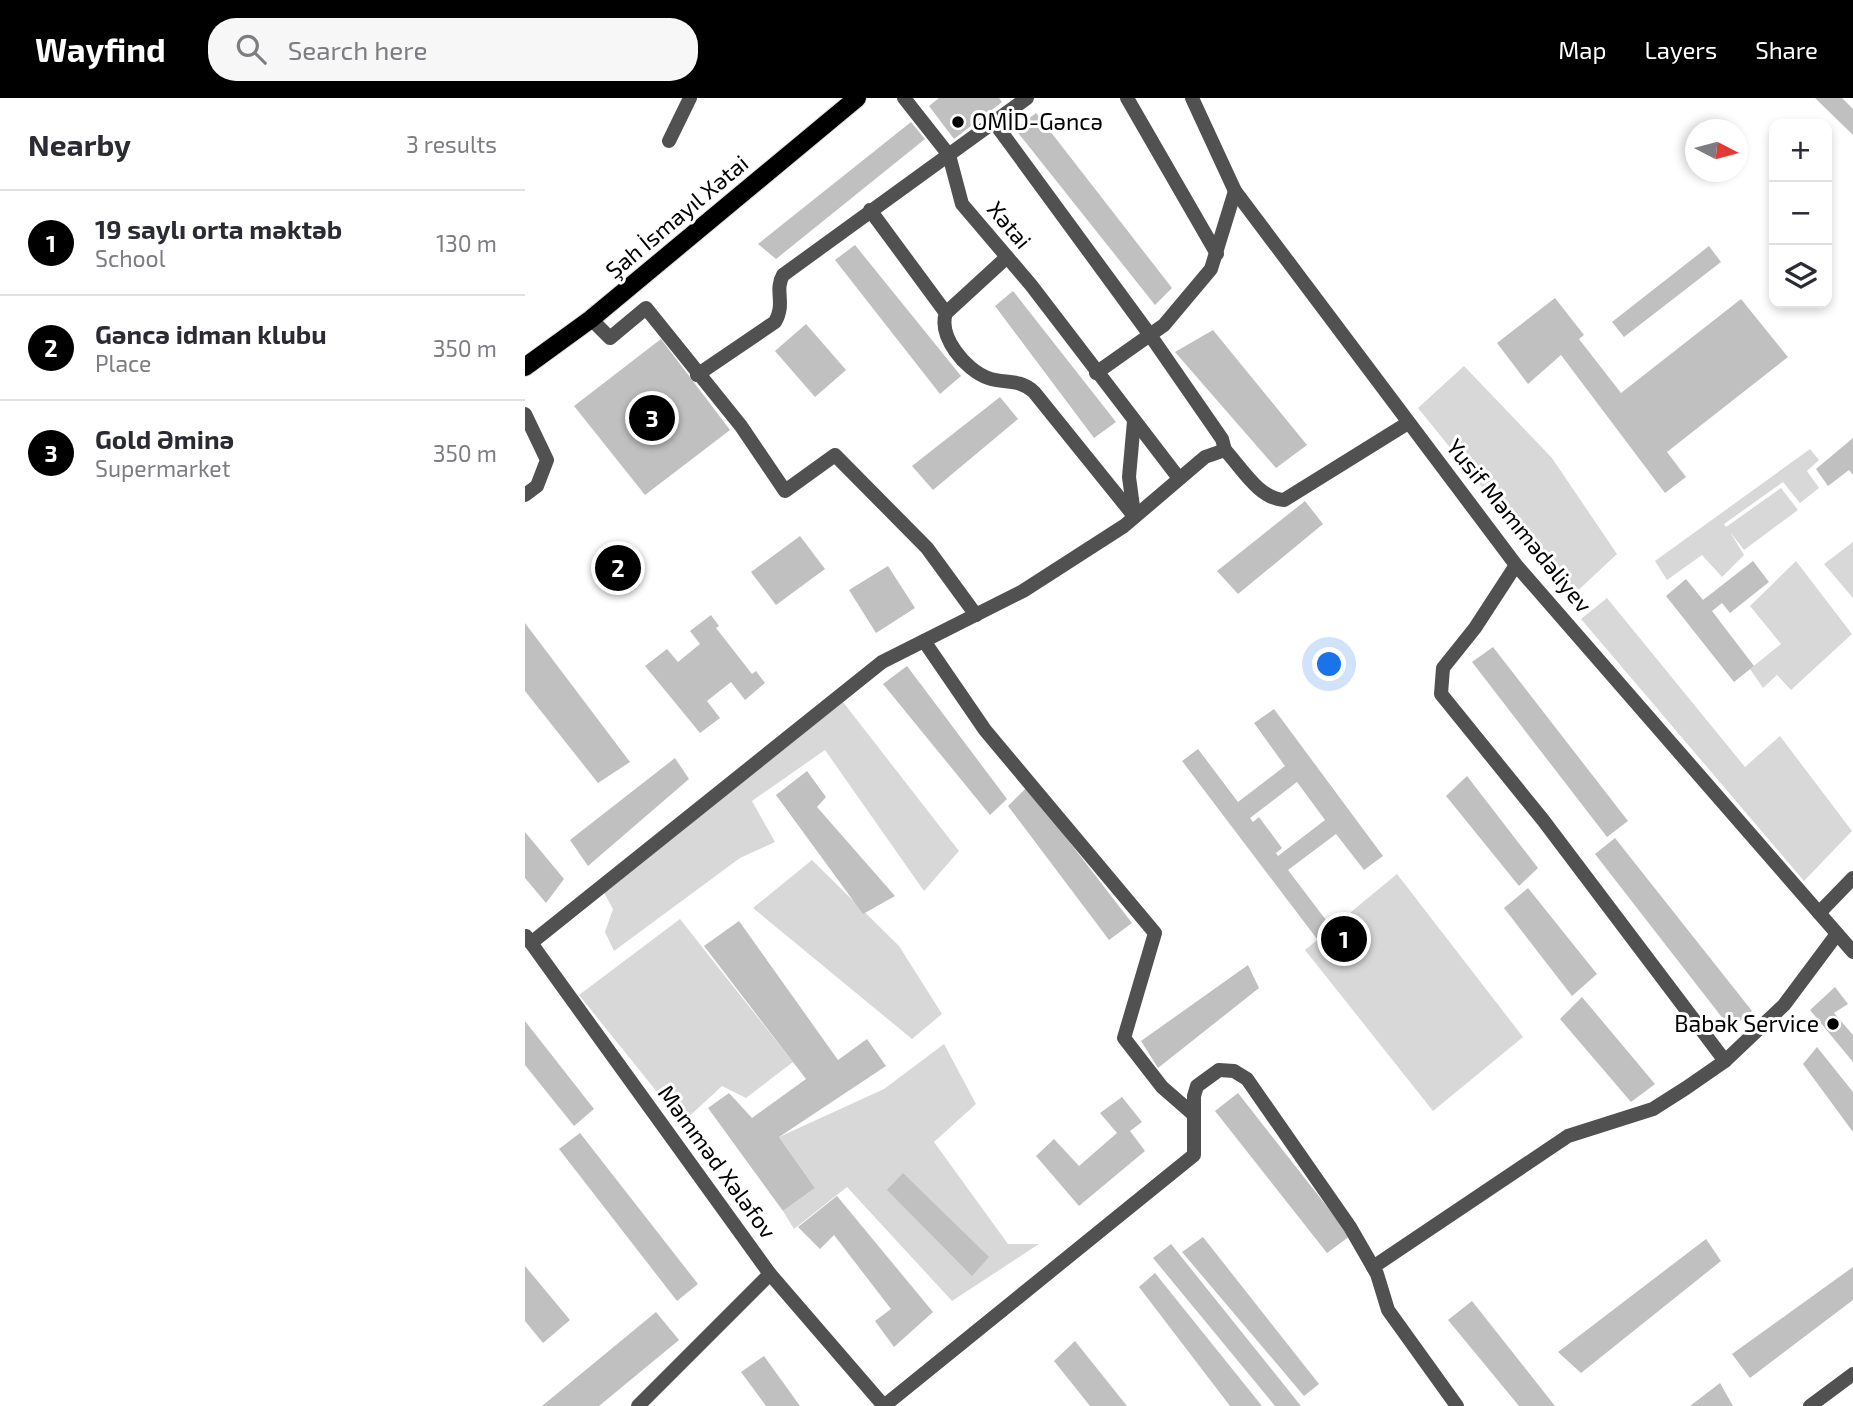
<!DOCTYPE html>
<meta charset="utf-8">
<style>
:root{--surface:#fff;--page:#f7f7f7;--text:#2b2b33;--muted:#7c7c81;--line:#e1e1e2;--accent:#000}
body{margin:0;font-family:"Exo 2",sans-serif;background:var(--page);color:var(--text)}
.controls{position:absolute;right:21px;top:21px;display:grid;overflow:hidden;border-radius:14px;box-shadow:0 4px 10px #0003}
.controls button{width:63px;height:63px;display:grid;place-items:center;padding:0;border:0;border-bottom:2px solid var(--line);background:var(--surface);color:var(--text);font:35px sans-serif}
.compass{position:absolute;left:1160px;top:21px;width:63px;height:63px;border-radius:50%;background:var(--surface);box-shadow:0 4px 10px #0003;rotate:96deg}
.you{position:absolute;left:805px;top:567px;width:24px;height:24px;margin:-18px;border:5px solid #fff;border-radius:50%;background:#1a73e8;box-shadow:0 0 0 10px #1a73e833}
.badge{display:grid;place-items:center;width:46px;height:46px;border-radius:50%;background:var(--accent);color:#fff;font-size:23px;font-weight:700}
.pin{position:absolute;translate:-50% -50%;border:4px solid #fff;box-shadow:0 2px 7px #0006}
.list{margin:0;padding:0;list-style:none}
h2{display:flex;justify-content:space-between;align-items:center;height:91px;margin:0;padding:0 28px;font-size:30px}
h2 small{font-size:23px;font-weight:400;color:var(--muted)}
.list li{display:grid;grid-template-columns:46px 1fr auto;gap:21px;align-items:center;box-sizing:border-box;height:105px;padding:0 28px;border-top:2px solid var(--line)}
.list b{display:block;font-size:26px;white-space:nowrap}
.list p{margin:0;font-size:23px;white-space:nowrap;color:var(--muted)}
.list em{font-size:23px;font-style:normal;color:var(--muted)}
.icon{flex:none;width:38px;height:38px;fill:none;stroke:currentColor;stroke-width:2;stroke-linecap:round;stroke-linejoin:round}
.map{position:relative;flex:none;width:1328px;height:1308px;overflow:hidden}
header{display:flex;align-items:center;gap:42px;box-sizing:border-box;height:98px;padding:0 35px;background:var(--accent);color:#fff}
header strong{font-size:33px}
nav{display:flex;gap:38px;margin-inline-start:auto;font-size:24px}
.search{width:490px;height:63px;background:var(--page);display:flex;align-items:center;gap:18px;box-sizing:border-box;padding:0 24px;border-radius:28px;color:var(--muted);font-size:26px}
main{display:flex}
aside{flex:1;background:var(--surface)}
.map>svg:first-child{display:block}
.green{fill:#d8d8d8}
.building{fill:#c0c0c0;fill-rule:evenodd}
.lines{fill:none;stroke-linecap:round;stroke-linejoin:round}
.primary-casing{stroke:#dbdbdb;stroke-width:20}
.minor{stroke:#515151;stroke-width:14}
.primary{stroke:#000;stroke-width:18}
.poi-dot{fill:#000;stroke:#fff;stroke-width:2.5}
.labels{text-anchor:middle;stroke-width:6;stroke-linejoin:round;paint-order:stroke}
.poi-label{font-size:23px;fill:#000;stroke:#fff;text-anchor:start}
.street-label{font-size:23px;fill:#000;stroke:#fff}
</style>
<header>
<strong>Wayfind</strong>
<div class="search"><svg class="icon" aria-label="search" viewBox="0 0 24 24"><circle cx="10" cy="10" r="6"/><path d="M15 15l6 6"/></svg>Search here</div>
<nav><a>Map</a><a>Layers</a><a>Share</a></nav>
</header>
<main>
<aside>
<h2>Nearby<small>3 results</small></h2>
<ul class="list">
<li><span class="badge">1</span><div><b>19 saylı orta məktəb</b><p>School</p></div><em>130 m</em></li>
<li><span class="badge">2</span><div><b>Gəncə idman klubu</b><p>Place</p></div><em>350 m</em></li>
<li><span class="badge">3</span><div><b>Gold Əminə</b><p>Supermarket</p></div><em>350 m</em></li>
</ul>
</aside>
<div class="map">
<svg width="1328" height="1308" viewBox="0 0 1328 1308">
<rect width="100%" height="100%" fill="#fff"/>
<g class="green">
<polygon points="939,268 1027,360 1092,456 1046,499 893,310"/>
<polygon points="1285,351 1294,362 1282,373 1294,390 1275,405 1258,384 1199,426 1201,429 1256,390 1273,412 1219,452 1205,434 1219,457 1197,479 1177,457 1142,482 1130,463"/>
<polygon points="1328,444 1328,500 1299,466"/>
<polygon points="1271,463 1327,536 1266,592 1252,577 1238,590 1225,571 1256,546 1225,508"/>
<polygon points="1082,500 1220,669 1255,638 1327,733 1279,783 1056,521"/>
<polygon points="318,604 434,753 399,793 300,652 227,703 250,744 215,760 89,853 80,834 88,811 78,793"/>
<polygon points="287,762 374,848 417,916 387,941 228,810"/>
<polygon points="872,776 998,939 908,1013 780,852"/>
<polygon points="155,821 268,964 221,1000 197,988 157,1025 54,897"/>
<polygon points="419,946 451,1006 409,1044 483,1146 514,1146 427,1203 322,1089 269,1131 258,1113 290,1090 254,1039 359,991"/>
</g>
<g class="building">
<polygon points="414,0 474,0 477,4 429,41 404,8"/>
<polygon points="1290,0 1317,0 1328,11 1328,37"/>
<polygon points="511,15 647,190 630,207 490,31"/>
<polygon points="386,24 400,41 251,161 233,146"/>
<polygon points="330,147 436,278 415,296 310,162"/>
<polygon points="1184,148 1196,164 1099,239 1087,224"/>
<polygon points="488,193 591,324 569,340 470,208"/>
<polygon points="1030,200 1059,237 1054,241 1096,295 1216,201 1263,259 1142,354 1161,379 1140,395 1036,257 1003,286 972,245"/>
<polygon points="281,226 321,272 290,299 250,253"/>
<polygon points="688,232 782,347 751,370 650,254"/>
<polygon points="136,241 205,332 120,397 49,308"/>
<polygon points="475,299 493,321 408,392 387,368"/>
<polygon points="1328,340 1328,377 1324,372 1303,388 1291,371"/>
<polygon points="780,403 798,426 713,496 692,473"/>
<polygon points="275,438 300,471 251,507 226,474"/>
<polygon points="93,445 118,471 95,495 68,469"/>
<polygon points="1228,463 1244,484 1205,515 1197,505 1187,513 1229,568 1209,584 1141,498 1161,481 1178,502"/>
<polygon points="363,468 390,510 351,535 324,492"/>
<polygon points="186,517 194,528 191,530 227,576 231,573 240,585 220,602 206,584 182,603 195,620 175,635 120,568 142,551 153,564 175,546 165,533"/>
<polygon points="0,525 105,664 73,685 0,593"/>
<polygon points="968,549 1103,723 1082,739 947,564"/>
<polygon points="382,568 482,701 465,717 358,586"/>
<path d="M 749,611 L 858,758 L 839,772 L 811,736 L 763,772 L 807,830 L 792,841 L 657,663 L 673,651 L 713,704 L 760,668 L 729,625 ZM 772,684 L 800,722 L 753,758 L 751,755 L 757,750 L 734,719 L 728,724 L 725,720 Z"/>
<polygon points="150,660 164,681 63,768 45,742"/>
<polygon points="282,673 301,699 292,709 370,798 338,816 251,697"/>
<polygon points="942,678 1013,770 994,788 921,698"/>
<polygon points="502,689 607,825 584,842 483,708"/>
<polygon points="0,734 39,781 21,805 0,780"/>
<polygon points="1090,740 1227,913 1206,931 1070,756"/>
<polygon points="1003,790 1072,876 1047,898 979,810"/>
<polygon points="214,823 313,962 342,941 361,968 254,1039 290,1090 258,1113 183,1010 204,995 227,1020 281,981 179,848"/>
<polygon points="723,867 734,890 633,970 616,943"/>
<polygon points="1310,889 1323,906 1309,915 1328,937 1328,964 1285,912"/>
<polygon points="1057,899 1130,986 1106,1004 1035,921"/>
<polygon points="0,923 69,1011 49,1028 0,967"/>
<polygon points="1292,949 1328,994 1328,1034 1278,966"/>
<polygon points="713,995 825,1138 802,1155 690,1013"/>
<polygon points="597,999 617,1024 605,1033 620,1053 554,1108 511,1058 529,1041 554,1068 592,1035 575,1015"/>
<polygon points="55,1035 173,1186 152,1203 34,1051"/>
<polygon points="378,1075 464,1159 447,1178 362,1092"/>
<polygon points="312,1098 408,1214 369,1249 350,1223 366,1211 309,1137 295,1151 273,1129"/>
<polygon points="678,1139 794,1286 779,1298 657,1154"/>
<polygon points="1181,1141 1196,1163 1056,1275 1033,1254"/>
<polygon points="646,1146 776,1308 750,1308 628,1160"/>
<polygon points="0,1168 45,1222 18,1245 0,1223"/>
<polygon points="1328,1169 1328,1202 1225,1280 1207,1256"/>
<polygon points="630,1175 737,1308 705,1308 614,1189"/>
<polygon points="947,1203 1030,1308 994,1308 923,1222"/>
<polygon points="131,1214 154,1242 74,1308 17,1308"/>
<polygon points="550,1243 602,1308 565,1308 529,1263"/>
<polygon points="239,1258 275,1308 241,1308 216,1274"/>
<polygon points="1195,1285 1208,1308 1165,1308"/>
</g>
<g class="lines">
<defs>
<polyline id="primary" points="0,269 66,221 332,0"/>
</defs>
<use href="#primary" class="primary-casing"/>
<g class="minor">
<polyline points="379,0 424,57 437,106 506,187 653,379"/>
<polyline points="602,0 692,156"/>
<polyline points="667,0 710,93 991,467 1328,854"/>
<polyline points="469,24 625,237 697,341 700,352"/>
<polyline points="144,43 165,0"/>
<polyline points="345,112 421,215"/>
<path d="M 482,159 L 421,215 C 413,238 440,272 463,280 C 480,286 494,280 509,294 L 609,418"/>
<polyline points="66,221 85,240 121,210 216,328 260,393 310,357 402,450 451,517"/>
<polyline points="571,275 639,227 686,171 710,93"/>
<path d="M 172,277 L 250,224 C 261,205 249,193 258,177 L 502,0"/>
<polyline points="0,316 22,362 12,388 0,397"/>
<polyline points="609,323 604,379 609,416"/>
<polyline points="991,467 950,530 918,570 916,596 1018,722 1200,963"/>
<polyline points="399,543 460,632 630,835 599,940 637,989 668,1016"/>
<polyline points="1294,815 1328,780"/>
<polyline points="1,838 245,1176 359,1308"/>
<path d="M 6,845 L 357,564 L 498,493 L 599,428 L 680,359 L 700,352 C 716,369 734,401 759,402 L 883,325"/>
<polyline points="848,1169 1043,1038 1128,1011 1161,990 1200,963 1259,907 1312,836"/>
<polyline points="113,1308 245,1176"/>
<polyline points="359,1308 669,1057 669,998 672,988 694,972 709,973 722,981 825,1129 852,1176 863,1212 932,1308"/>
<polyline points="1285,1308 1328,1276"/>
</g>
<use href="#primary" class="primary"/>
</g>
<g class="poi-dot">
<circle cx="433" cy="24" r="7"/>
<circle cx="1308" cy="926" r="7"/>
</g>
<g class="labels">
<g class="poi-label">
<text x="447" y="32">OMİD-Gəncə</text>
<text x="1294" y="934" text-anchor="end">Babək Service</text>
</g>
<g class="street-label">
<text transform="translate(152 119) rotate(-40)" y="8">Şah İsmayıl Xətai</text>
<text transform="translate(484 127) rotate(50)" y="8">Xətai</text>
<text transform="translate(994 428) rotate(51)" y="8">Yusif Məmmədəliyev</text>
<text transform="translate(192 1064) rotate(54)" y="8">Məmməd Xələfov</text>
</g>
</g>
</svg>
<div class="controls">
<button>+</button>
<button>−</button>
<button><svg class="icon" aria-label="layers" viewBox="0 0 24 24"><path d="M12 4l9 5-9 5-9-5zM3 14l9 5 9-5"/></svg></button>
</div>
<svg class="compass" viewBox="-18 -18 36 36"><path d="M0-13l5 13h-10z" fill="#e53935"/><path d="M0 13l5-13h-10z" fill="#7c7c81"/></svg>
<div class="you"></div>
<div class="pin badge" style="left:819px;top:841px">1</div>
<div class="pin badge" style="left:93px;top:470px">2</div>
<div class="pin badge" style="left:127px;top:320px">3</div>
</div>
</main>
